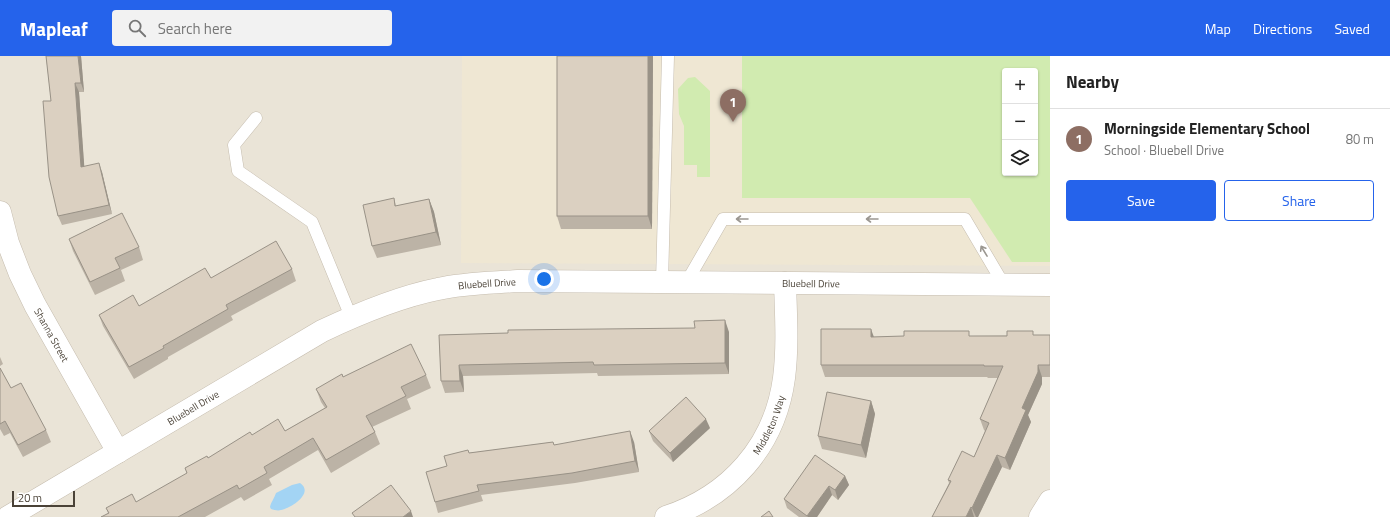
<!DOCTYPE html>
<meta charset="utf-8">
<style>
:root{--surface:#fff;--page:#f2f2f2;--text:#222;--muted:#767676;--line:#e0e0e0;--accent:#2563eb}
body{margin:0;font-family:"Titillium Web",sans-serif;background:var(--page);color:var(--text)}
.controls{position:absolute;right:12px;top:12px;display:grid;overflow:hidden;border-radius:4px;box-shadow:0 1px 3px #0004}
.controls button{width:36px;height:36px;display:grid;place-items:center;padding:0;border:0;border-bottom:1px solid var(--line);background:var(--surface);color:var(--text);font:20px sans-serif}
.scale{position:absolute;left:12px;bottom:10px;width:63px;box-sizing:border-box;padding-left:4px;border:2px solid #4a4237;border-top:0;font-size:11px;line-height:14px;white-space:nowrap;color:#4a4237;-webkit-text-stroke:3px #fff;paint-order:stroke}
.you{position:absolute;left:544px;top:223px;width:14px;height:14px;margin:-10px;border:3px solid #fff;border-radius:50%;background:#1a73e8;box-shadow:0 0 0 6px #1a73e833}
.badge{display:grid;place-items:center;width:26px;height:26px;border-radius:50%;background:var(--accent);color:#fff;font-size:13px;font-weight:700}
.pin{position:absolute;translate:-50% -33px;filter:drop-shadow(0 1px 2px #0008)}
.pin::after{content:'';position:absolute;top:21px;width:14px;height:12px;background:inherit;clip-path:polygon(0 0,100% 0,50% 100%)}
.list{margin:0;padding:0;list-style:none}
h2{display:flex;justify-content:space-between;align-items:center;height:52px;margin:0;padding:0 16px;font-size:17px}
h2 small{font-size:13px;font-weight:400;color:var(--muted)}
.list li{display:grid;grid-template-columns:26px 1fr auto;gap:12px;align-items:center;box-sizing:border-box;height:60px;padding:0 16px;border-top:1px solid var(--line)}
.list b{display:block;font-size:15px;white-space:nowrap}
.list p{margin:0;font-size:13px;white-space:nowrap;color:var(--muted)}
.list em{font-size:13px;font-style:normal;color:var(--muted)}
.actions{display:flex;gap:8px;padding:12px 16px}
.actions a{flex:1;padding:9px 0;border:1px solid var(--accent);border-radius:4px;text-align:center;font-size:14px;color:var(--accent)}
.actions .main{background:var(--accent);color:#fff}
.icon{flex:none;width:22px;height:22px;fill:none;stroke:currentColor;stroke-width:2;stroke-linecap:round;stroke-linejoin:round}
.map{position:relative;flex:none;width:1050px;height:461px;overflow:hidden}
header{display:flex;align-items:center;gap:24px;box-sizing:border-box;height:56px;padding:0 20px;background:var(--accent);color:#fff}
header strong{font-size:19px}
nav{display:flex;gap:22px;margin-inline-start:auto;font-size:14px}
.search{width:280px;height:36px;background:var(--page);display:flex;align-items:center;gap:10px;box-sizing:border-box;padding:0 14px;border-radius:4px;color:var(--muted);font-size:15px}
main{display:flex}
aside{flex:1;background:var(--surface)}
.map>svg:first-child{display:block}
.residential{fill:#eae4d7;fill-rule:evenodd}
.education{fill:#efe7d3;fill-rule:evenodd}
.green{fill:#d1ebb0;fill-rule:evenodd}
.water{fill:#a3d4f4}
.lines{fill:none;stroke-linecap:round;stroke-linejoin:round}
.lane-casing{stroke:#c5bcae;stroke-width:13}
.street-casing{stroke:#c5bcae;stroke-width:23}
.lane{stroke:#fff;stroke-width:12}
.street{stroke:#fff;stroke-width:22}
.wall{fill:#bcb3a6}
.shaded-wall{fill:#999287}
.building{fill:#dbd0c1;stroke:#999287}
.oneway{stroke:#9b9791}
.labels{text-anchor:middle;stroke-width:3;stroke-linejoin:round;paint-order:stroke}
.street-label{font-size:10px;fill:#4a4237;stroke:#fff}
</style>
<header>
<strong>Mapleaf</strong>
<div class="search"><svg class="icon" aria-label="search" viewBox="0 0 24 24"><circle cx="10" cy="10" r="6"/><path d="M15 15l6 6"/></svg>Search here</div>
<nav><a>Map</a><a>Directions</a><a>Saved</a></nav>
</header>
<main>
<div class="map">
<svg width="1050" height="461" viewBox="0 0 1050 461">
<rect width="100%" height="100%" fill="#f5f2e9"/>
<path class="residential" d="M 0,0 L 1050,0 L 1050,461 L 0,461 ZM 1005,15 L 1035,15 L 1035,117 L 1005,117 Z"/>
<path class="education" d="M 462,0 L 1050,0 L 1050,210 L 461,207 ZM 1005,15 L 1035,15 L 1035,117 L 1005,117 Z"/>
<g class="green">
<path d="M 742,0 L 1050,0 L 1050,206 L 1012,206 L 970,142 L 742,142 ZM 1005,15 L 1035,15 L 1035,117 L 1005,117 Z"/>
<polygon points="695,21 710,35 710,121 697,121 697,109 684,109 684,70 679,58 678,33 688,22"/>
</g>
<path class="water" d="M 300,427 C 315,437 290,453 281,454 C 278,455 274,454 271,453 L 270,451 C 271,446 274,443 276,437 L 292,429 Z"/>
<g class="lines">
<defs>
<g id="lane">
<polyline points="256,62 234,89 238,115 312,166 351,261"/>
<polyline points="662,226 668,0"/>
<polyline points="686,227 723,163 965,163 1004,229"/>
</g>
<g id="street">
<path id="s1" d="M 0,156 L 8,187 L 20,218 L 35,249 L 118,396"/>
<path id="s2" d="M 8,461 L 322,275 C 360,257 398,241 438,233 C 464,227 491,227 518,225 L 1050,229"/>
<path id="s3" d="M 666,461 C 730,440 775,390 784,322 C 788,291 786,259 785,227"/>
<polyline points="1040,461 1050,445"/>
</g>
</defs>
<use href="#lane" class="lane-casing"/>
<use href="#street" class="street-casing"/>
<use href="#lane" class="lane"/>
<use href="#street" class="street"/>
</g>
<g class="wall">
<polygon points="46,0 81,0 84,36 79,36 84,111 102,116 112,158 62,169 58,160 51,45"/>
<polygon points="557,0 653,0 652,173 561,173 557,160"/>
<polygon points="394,142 396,150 429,143 434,156 441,189 377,202 372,190"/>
<polygon points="69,183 139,191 143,204 121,214 125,225 95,239 73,195"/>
<polygon points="292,213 296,225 231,260 233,264 168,301 168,303 134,323 103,270 99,259 139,250 211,222"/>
<polygon points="729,276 729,318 598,320 597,317 463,320 464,336 445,337 441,325 439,279"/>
<polygon points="1050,279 1050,321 1042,321 1042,328 1028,359 1031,366 1010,414 1002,411 978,461 932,461 949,427 948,424 974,401 985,375 984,374 980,363 998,322 988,322 987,321 825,321 821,309 874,281 971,280"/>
<polygon points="0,301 3,308 0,310"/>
<polygon points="0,312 11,332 46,374 51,386 23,401 10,377 4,380 0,373"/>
<polygon points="426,319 431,332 407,343 411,353 372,371 375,376 380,388 331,417 318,394 269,423 272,429 244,445 241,441 205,461 101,461 108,457 106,452 136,446 187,418 185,412 208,402 252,379 285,375 325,352 321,346 316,333 343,321"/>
<polygon points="871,345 875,358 866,402 822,393 818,380"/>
<polygon points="710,372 673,406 653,385 649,375"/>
<polygon points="553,386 554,389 634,386 639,416 575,427 481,439 483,445 438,457 435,446 447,410 469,397"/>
<polygon points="845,420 849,429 838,444 832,439 817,461 799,461 787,452 784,443"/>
</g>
<g class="shaded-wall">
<polygon points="78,0 81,0 84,36 81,27"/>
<polygon points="648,0 653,0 652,173 648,160"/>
<polygon points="75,27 79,36 85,120 81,111"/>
<polygon points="99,107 102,116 112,158 109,149"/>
<polygon points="429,143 434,156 441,189 436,176"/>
<polygon points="725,264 729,276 729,318 725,307"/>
<polygon points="871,273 875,284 871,281"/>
<polygon points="459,309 463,320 464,336 460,325"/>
<polygon points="1038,309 1042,321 1042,328 1028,359 1031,366 1010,414 1005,402 1022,352"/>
<polygon points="871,345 875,358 866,402 861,389"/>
<polygon points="706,363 710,372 673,406 670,397"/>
<polygon points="630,375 634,386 639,416 635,405"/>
<polygon points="997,399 1002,411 978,461 976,461 972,452"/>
<polygon points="845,420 849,429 838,444 835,434"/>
<polygon points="829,430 832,439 817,461 808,461 807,460"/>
<polygon points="971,451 974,461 966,461"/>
<polygon points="411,455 413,461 403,461"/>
</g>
<g class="building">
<polygon points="46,0 78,0 81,27 75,27 81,111 99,107 109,149 58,160 49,121 43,45 51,45"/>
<rect x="557" y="0" width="91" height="160"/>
<polygon points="394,142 395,150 429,143 436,176 372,190 363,149"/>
<polygon points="122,157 139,191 115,202 120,212 90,226 69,183"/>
<polygon points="276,185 292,213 226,249 228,253 163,290 164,292 129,311 99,259 133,239 139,250 205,212 211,222"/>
<polygon points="725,264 725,307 594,309 593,306 459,309 460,325 441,325 439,279 508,277 508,274 695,272 694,265"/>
<polygon points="821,273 871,273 871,281 904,280 904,275 969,275 969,280 1007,280 1007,275 1033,275 1033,279 1050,279 1050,309 1038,309 1038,316 1022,352 1026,354 1005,402 997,399 972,452 971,451 966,461 932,461 951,425 948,424 962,395 974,401 989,367 980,363 1003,310 984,310 984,309 821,309"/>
<polygon points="411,288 426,319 401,331 406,340 366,360 375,376 326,404 313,382 264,411 267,417 239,433 237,429 178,461 101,461 109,457 106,452 132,438 136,446 187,417 185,412 207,400 208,402 250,376 252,379 278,363 285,375 327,351 316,333 342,318 343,321"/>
<polygon points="0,312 11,332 21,327 46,374 18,389 5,365 0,368"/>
<polygon points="827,336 871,345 861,389 818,380"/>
<polygon points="686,341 706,363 670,397 649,375"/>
<polygon points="630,375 635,405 572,417 477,429 479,435 435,446 426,416 447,410 444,400 468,394 469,397 553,386 554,389"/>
<polygon points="815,399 845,420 835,434 829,430 807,460 784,443"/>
<polygon points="391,429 411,455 403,461 355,461 352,457"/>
<polygon points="769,455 773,461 761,461"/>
</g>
<defs><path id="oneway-shaft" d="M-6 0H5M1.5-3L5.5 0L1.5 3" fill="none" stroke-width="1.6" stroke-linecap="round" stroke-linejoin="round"/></defs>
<g class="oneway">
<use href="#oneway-shaft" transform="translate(742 163) rotate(-180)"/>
<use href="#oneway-shaft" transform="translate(872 163) rotate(-180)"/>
<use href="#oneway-shaft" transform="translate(984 195) rotate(-121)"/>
</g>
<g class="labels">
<g class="street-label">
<text dy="4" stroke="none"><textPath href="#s2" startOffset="538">Bluebell Drive</textPath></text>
<text dy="4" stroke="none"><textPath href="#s2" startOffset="862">Bluebell Drive</textPath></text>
<text dy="4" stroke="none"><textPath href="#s1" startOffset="134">Shanna Street</textPath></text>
<text dy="4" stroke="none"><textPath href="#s2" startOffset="215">Bluebell Drive</textPath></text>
<text dy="4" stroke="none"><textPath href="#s3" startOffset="143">Middleton Way</textPath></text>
</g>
</g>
</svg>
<div class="controls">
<button>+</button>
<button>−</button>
<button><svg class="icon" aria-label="layers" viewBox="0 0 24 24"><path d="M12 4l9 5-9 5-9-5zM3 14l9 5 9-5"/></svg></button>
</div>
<div class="scale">20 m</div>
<div class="you"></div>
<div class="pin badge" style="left:733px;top:66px;background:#8d6e63">1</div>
</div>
<aside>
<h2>Nearby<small></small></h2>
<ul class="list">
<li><span class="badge" style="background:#8d6e63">1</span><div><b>Morningside Elementary School</b><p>School · Bluebell Drive</p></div><em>80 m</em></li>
</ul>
<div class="actions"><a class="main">Save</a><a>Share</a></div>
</aside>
</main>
